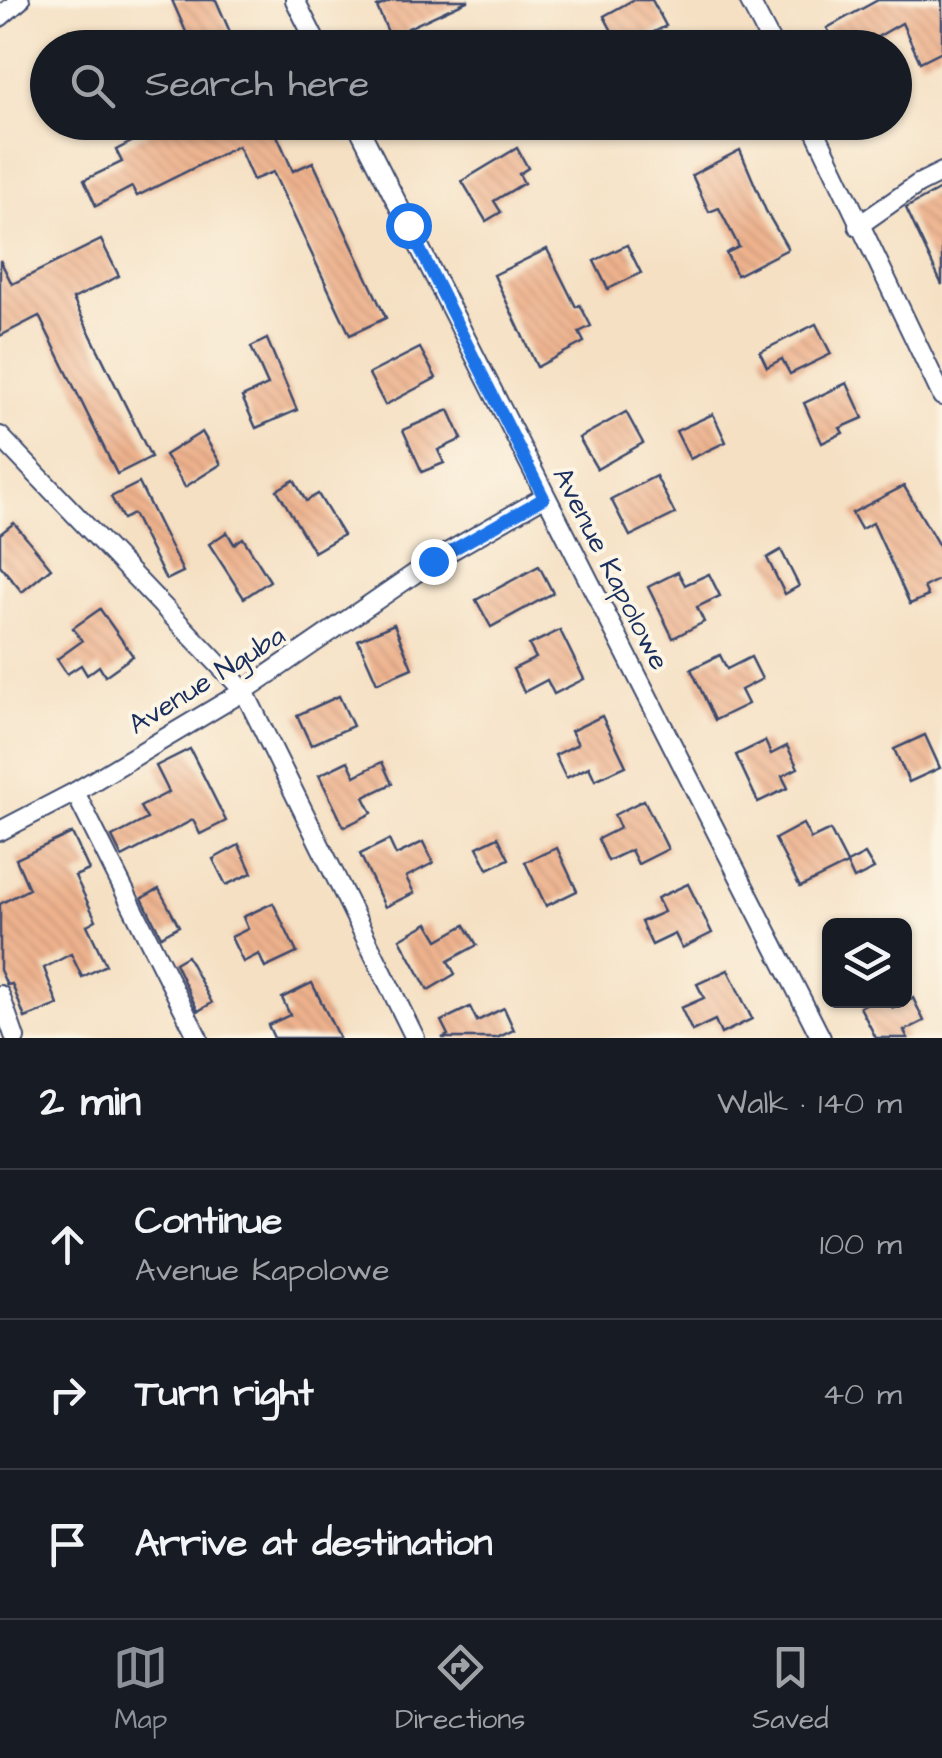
<!DOCTYPE html>
<meta charset="utf-8">
<style>
:root{--surface:#171b24;--page:#20242c;--text:#f1f3f6;--muted:#9ea1a6;--line:#363941;--accent:#8c9099}
body{margin:0;font-family:"Architects Daughter",sans-serif;background:var(--page);color:var(--text)}
.controls{position:absolute;right:30px;bottom:30px;display:grid;overflow:hidden;border-radius:15px;box-shadow:0 2px 8px #0004}
.controls button{width:90px;height:90px;display:grid;place-items:center;padding:0;border:0;border-bottom:2px solid var(--line);background:var(--surface);color:var(--text);font:50px sans-serif}
.stop{position:absolute;width:30px;height:30px;margin:-22px;border:8px solid #1a73e8;border-radius:50%;background:#fff}
.stop.end{background:#1a73e8;border-color:#fff;box-shadow:0 2px 10px #0008}
.list{margin:0;padding:0;list-style:none}
h2{display:flex;justify-content:space-between;align-items:center;height:130px;margin:0;padding:0 40px;font-size:42px}
h2 small{font-size:32px;font-weight:400;color:var(--muted)}
.list li{display:grid;grid-template-columns:65px 1fr auto;gap:30px;align-items:center;box-sizing:border-box;height:150px;padding:0 40px;border-top:2px solid var(--line)}
.list b{display:block;font-size:38px;white-space:nowrap}
.list p{margin:0;font-size:32px;white-space:nowrap;color:var(--muted)}
.list em{font-size:32px;font-style:normal;color:var(--muted)}
.icon{flex:none;width:55px;height:55px;fill:none;stroke:currentColor;stroke-width:2;stroke-linecap:round;stroke-linejoin:round}
.map{position:relative;flex:none;width:942px;height:1038px;overflow:hidden}
.search{position:absolute;background:var(--surface);box-shadow:0 2px 8px #0004;left:30px;right:30px;top:30px;height:110px;display:flex;align-items:center;gap:25px;box-sizing:border-box;padding:0 35px;border-radius:55px;color:var(--muted);font-size:38px}
.sheet{height:580px;background:var(--surface)}
nav{display:flex;justify-content:space-around;align-items:center;box-sizing:border-box;height:140px;border-top:2px solid var(--line);background:var(--surface);font-size:28px;color:var(--muted)}
nav a{display:grid;justify-items:center;gap:5px}
nav .on{color:var(--accent)}
.map>svg:first-child{display:block}
.building{fill:url(#building-back-hatch)}
.lines{fill:none;stroke-linecap:round;stroke-linejoin:round}
.street-casing{stroke:#3c4a6d;stroke-width:22}
.street{stroke:#fff;stroke-width:18}
.route{stroke:#1a73e8;stroke-width:12}
.labels{text-anchor:middle;stroke-width:8;stroke-linejoin:round;paint-order:stroke}
.street-label{font-size:28px;fill:#1b2f5e;stroke:#fcf5e5}
</style>
<div class="map">
<svg width="942" height="1038" viewBox="0 0 942 1038">
<defs>
<pattern id="building-back-hatch" width="6" height="6" patternUnits="userSpaceOnUse" patternTransform="scale(2.5)"><rect width="6" height="6" fill="#eeb28d"/><path d="M-1 5l2 2M0 0l6 6M5-1l2 2" fill="none" stroke="#cc997c"/></pattern>
</defs>
<rect width="100%" height="100%" fill="#fcf5e5"/>
<filter id="ink" filterUnits="userSpaceOnUse"><feTurbulence type="fractalNoise" baseFrequency=".01" numOctaves="2"/><feDisplacementMap in="SourceGraphic" scale="20" xChannelSelector="R" yChannelSelector="G"/><feConvolveMatrix kernelMatrix="1 2 1 2 8 2 1 2 1" color-interpolation-filters="sRGB"/></filter>
<filter id="wash" filterUnits="userSpaceOnUse"><feTurbulence type="fractalNoise" baseFrequency=".0048" numOctaves="4" result="noise"/><feDisplacementMap in="SourceGraphic" scale="40" xChannelSelector="R" yChannelSelector="G"/><feGaussianBlur stdDeviation="2.25" result="paint"/><feColorMatrix in="noise" values="0 0 0 0 0 0 0 0 0 0 0 0 0 0 0 0 0 1.4 0 .05"/><feComposite in="paint" operator="in"/></filter>
<g filter="url(#wash)">
<rect width="100%" height="100%" fill="#f5e0c3"/>
<g id="blocks">
<g class="building">
<polygon points="172,0 216,0 237,48 193,48"/>
<polygon points="393,0 469,0 408,28 417,48 395,48 377,7"/>
<polygon points="633,0 652,0 666,26 621,48 604,16"/>
<polygon points="878,0 942,0 942,51 920,62 902,23 858,48 838,48 827,28"/>
<polygon points="170,122 271,122 293,171 313,162 386,318 350,335 273,172 253,180 238,146 137,196 132,187 96,206 84,180 122,162 116,150"/>
<polygon points="517,148 528,168 519,174 524,183 494,201 501,212 486,221 462,181"/>
<polygon points="740,150 766,211 788,249 737,275 726,253 739,247 719,208 709,212 692,175"/>
<polygon points="942,188 942,285 906,208"/>
<polygon points="101,240 119,276 73,299 151,457 117,474 39,316 0,336 0,260 12,284"/>
<polygon points="627,245 641,273 608,289 594,261"/>
<polygon points="547,249 576,307 580,305 591,326 579,332 584,342 537,367 494,275"/>
<polygon points="816,324 831,354 790,374 782,359 767,367 760,352"/>
<polygon points="267,339 297,410 256,428 242,397 268,385 251,347"/>
<polygon points="420,348 436,378 385,405 369,374"/>
<polygon points="847,383 863,418 840,428 843,433 822,443 804,403"/>
<polygon points="449,410 462,439 438,450 444,463 422,472 403,430"/>
<polygon points="626,412 643,443 597,469 579,438"/>
<polygon points="713,414 726,442 690,459 676,431"/>
<polygon points="202,432 221,464 185,487 165,455"/>
<polygon points="656,476 675,514 630,536 611,499"/>
<polygon points="294,480 306,501 318,494 343,535 314,552 277,490"/>
<polygon points="139,483 183,572 166,580 133,514 123,519 111,497"/>
<polygon points="904,486 942,551 942,578 924,587 928,596 910,604 873,523 861,529 852,513"/>
<polygon points="14,523 51,568 22,592 0,565 0,534"/>
<polygon points="227,532 234,544 243,538 270,581 244,598 209,544"/>
<polygon points="781,550 799,586 785,594 767,558"/>
<polygon points="539,566 553,593 491,627 476,600"/>
<polygon points="678,572 685,585 709,574 720,596 697,607 704,622 673,638 648,587"/>
<polygon points="100,609 133,656 105,676 99,666 87,675 81,665 67,674 57,659 82,641 73,628"/>
<polygon points="394,624 412,668 377,683 358,640"/>
<polygon points="560,630 584,679 554,694 547,680 524,692 513,669 536,658 529,645"/>
<polygon points="720,655 727,669 751,657 762,679 741,690 748,704 715,720 691,669"/>
<polygon points="339,696 353,726 311,745 297,715"/>
<polygon points="602,716 626,766 595,780 589,767 566,778 555,755 578,744 571,731"/>
<polygon points="925,735 940,768 909,782 894,749"/>
<polygon points="765,741 771,754 787,746 798,768 782,776 788,788 758,802 736,755"/>
<polygon points="190,749 226,821 200,834 193,820 122,857 112,837 147,819 140,807 169,792 156,766"/>
<polygon points="348,761 355,776 382,762 392,784 364,797 372,813 344,827 319,775"/>
<polygon points="644,800 668,849 638,864 631,850 608,861 598,839 620,828 614,815"/>
<polygon points="803,824 811,839 830,830 847,863 865,854 874,869 854,879 847,864 800,887 775,839"/>
<polygon points="72,833 89,870 75,876 96,920 87,925 106,965 82,977 71,954 44,968 58,1005 25,1018 12,984 7,985 0,970 0,904 29,889 16,859"/>
<polygon points="498,837 509,859 488,869 477,847"/>
<polygon points="389,840 396,855 423,842 433,863 406,877 414,893 385,907 360,854"/>
<polygon points="239,845 252,873 226,885 213,859"/>
<polygon points="557,848 577,891 546,906 525,862"/>
<polygon points="688,884 712,933 682,948 675,934 652,945 641,922 664,912 657,898"/>
<polygon points="159,889 179,926 161,936 142,898"/>
<polygon points="273,903 297,953 265,968 259,954 243,962 231,937 248,929 243,917"/>
<polygon points="428,923 438,940 465,925 477,945 448,961 455,974 428,990 400,939"/>
<polygon points="187,956 212,1003 198,1011 175,963"/>
<polygon points="728,970 752,1019 721,1034 715,1020 692,1031 681,1008 704,998 697,984"/>
<polygon points="312,983 339,1038 274,1038 268,1025 290,1015 282,998"/>
<polygon points="913,998 924,1021 904,1031 908,1038 876,1038 860,1007 874,1000 889,1000 893,1008"/>
<polygon points="470,1007 477,1021 504,1008 514,1030 497,1038 442,1038 448,1035 441,1021"/>
</g>
</g>
</g>
<g filter="url(#ink)">
<use href="#blocks" fill-opacity="0" stroke="#3c4a6d" stroke-width="2.5"/>
<g class="lines">
<defs>
<g id="street">
<polyline points="295,0 319,48"/>
<polyline points="749,0 774,48"/>
<polyline points="0,17 20,0"/>
<polyline points="356,122 821,1038"/>
<polyline points="811,122 942,396"/>
<polyline points="858,226 918,184 942,172"/>
<polyline points="0,436 244,691 415,1038"/>
<polyline points="75,792 198,1038"/>
<polyline points="0,831 75,792 244,691 433,561 544,497"/>
<polyline points="0,995 15,1038"/>
</g>
</defs>
<use href="#street" class="street-casing"/>
<use href="#street" class="street"/>
</g>
</g>
<g class="lines" filter="url(#ink)">
<polyline class="route" points="408,225 544,498 433,561"/>
</g>
<g class="labels">
<g class="street-label">
<text transform="translate(612 568) rotate(63)" y="10">Avenue Kapolowe</text>
<text transform="translate(206 679) rotate(-32)" y="10">Avenue Nguba</text>
</g>
</g>
</svg>
<div class="controls">
<button><svg class="icon" aria-label="layers" viewBox="0 0 24 24"><path d="M12 4l9 5-9 5-9-5zM3 14l9 5 9-5"/></svg></button>
</div>
<div class="stop" style="left:408px;top:225px"></div>
<div class="stop end" style="left:433px;top:561px"></div>
<div class="search"><svg class="icon" aria-label="search" viewBox="0 0 24 24"><circle cx="10" cy="10" r="6"/><path d="M15 15l6 6"/></svg>Search here</div>
</div>
<section class="sheet">
<h2>2 min<small>Walk · 140 m</small></h2>
<ul class="list">
<li><svg class="icon" aria-label="ahead" viewBox="0 0 24 24"><path d="M12 20V5M6 11l6-6 6 6"/></svg><div><b>Continue</b><p>Avenue Kapolowe</p></div><em>100 m</em></li>
<li><svg class="icon" aria-label="right" viewBox="0 0 24 24"><path d="M7 20v-9h11M14 6l5 5-5 5"/></svg><div><b>Turn right</b></div><em>40 m</em></li>
<li><svg class="icon" aria-label="arrive" viewBox="0 0 24 24"><path d="M6 21V4h12l-3 4 3 4H6"/></svg><div><b>Arrive at destination</b></div></li>
</ul>
</section>
<nav>
<a class="on"><svg class="icon" aria-label="map" viewBox="0 0 24 24"><path d="M3 6l6-2 6 2 6-2v14l-6 2-6-2-6 2zM9 4v14M15 6v14"/></svg>Map</a>
<a><svg class="icon" aria-label="directions" viewBox="0 0 24 24"><path d="M12 3l9 9-9 9-9-9zM9 14v-3h6M13 9l2 2-2 2"/></svg>Directions</a>
<a><svg class="icon" aria-label="saved" viewBox="0 0 24 24"><path d="M7 4h10v16l-5-4-5 4z"/></svg>Saved</a>
</nav>
